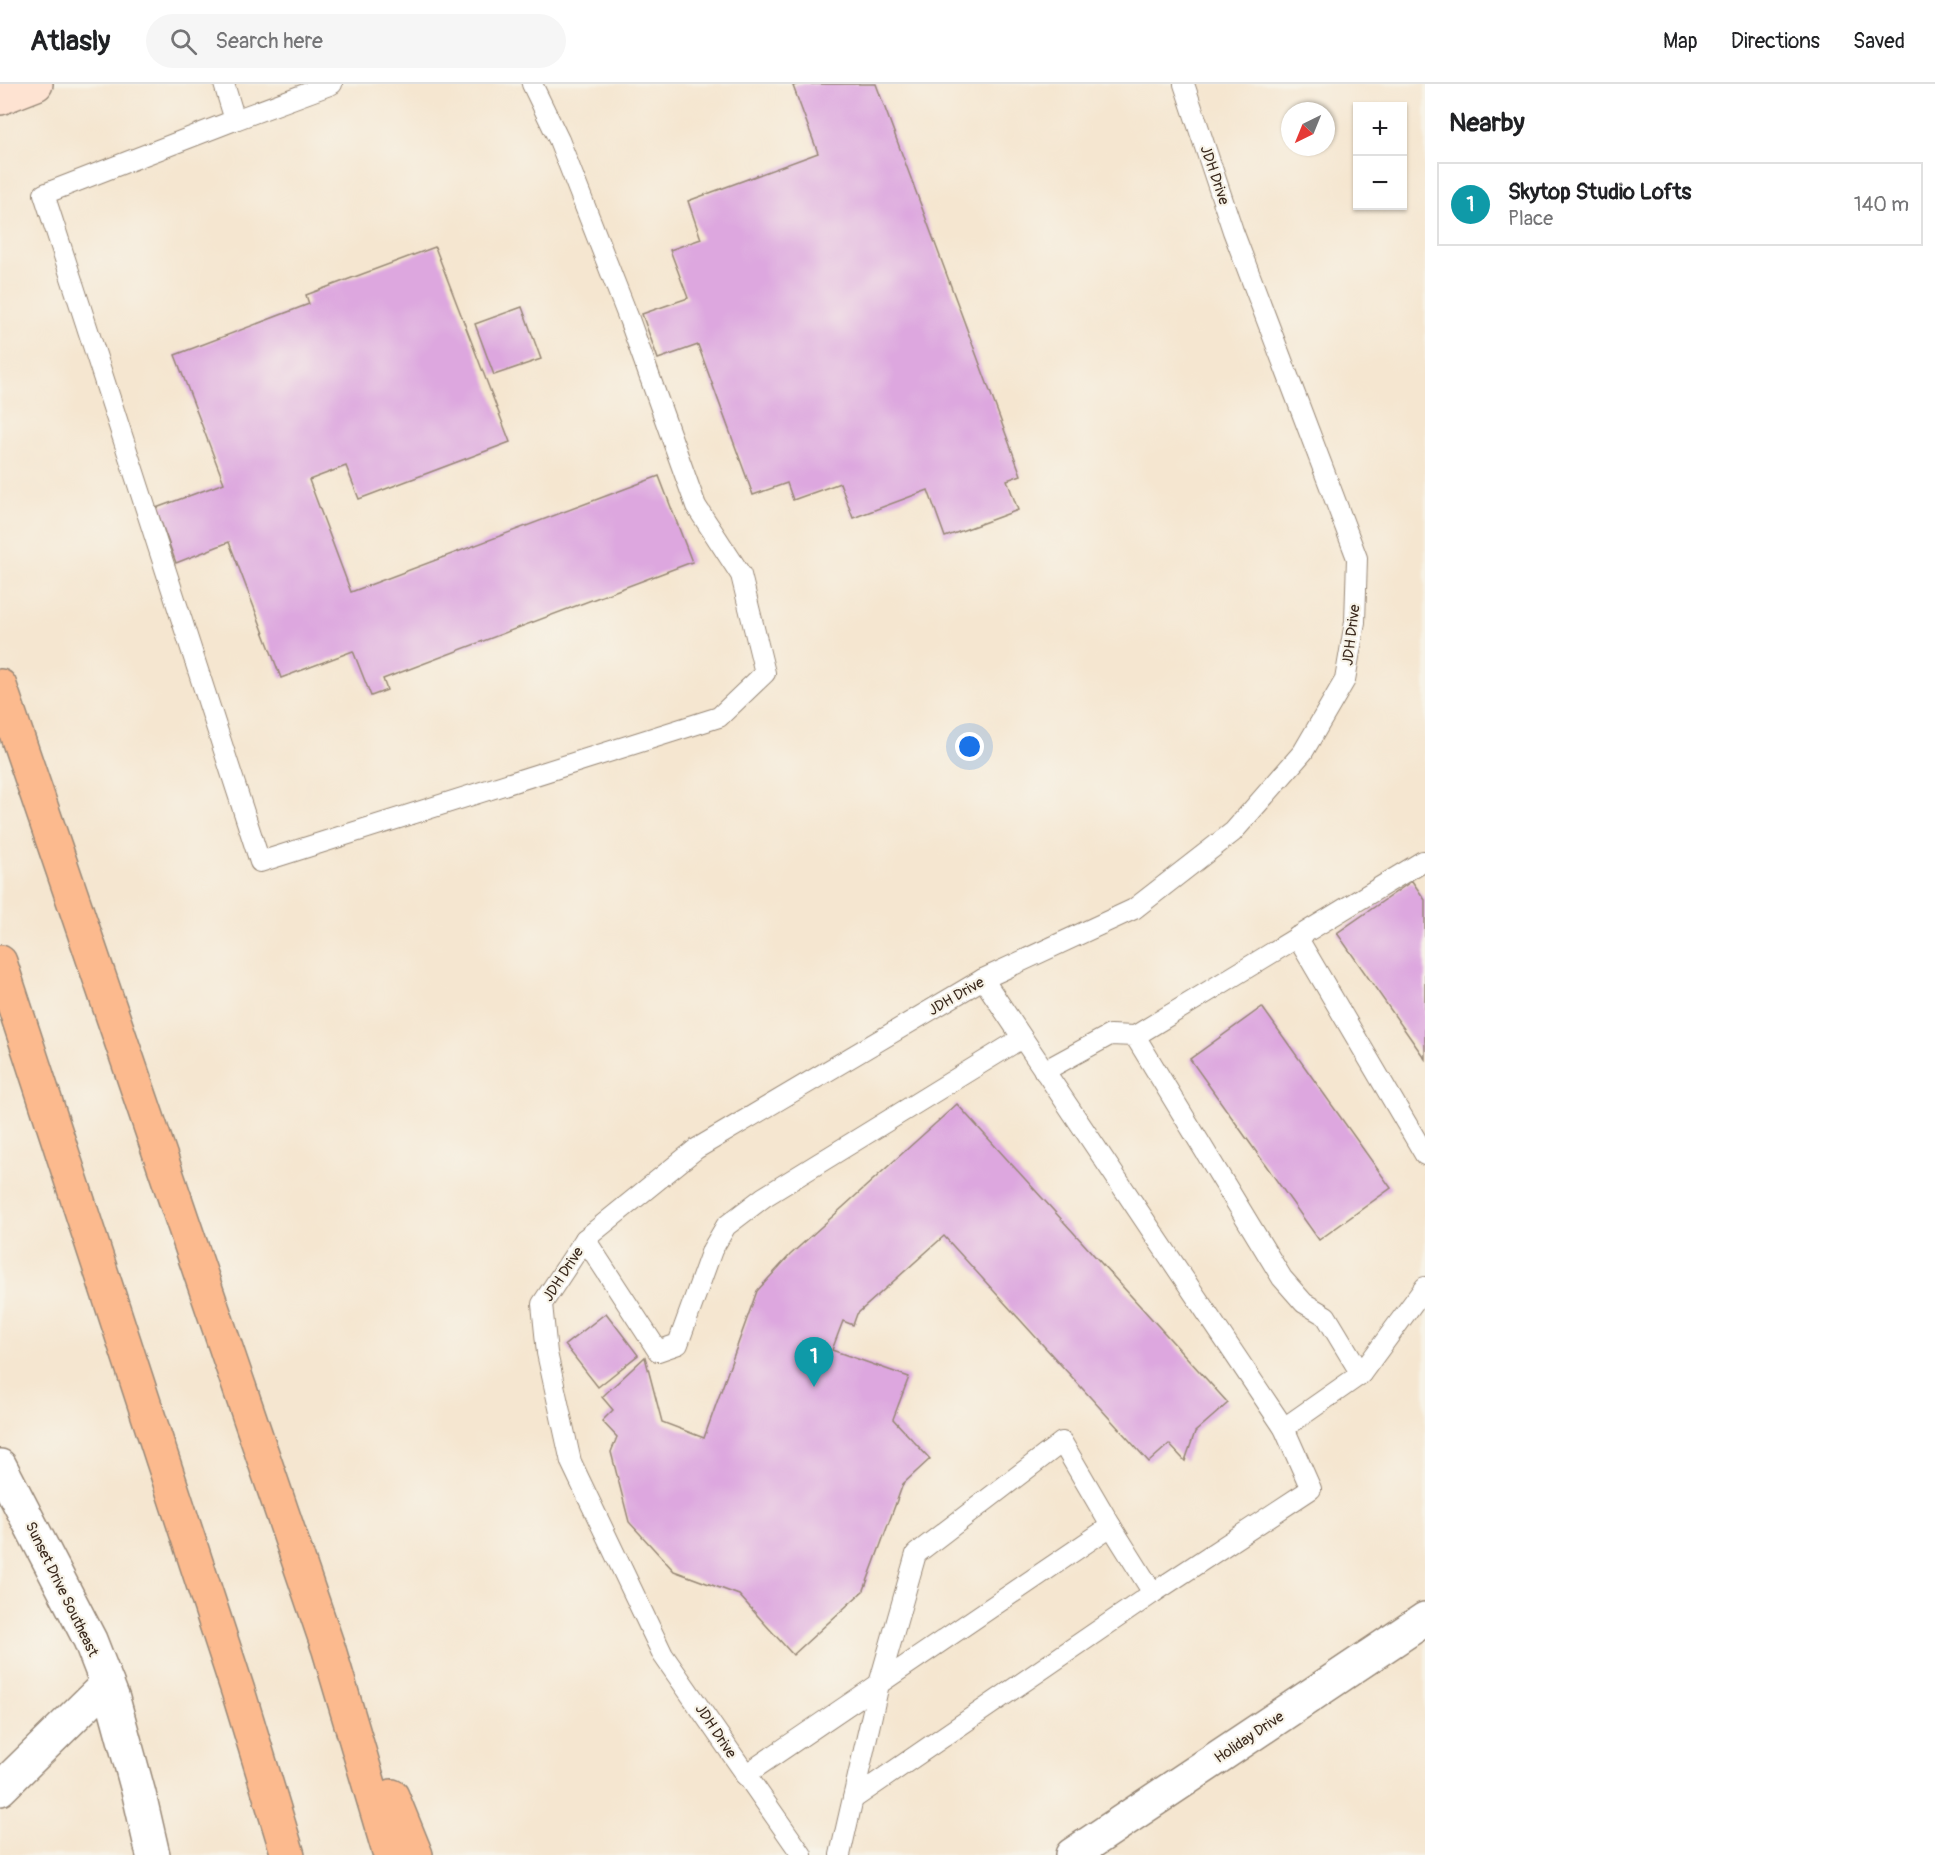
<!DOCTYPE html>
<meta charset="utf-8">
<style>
:root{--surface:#fff;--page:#f6f6f6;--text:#202124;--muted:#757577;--line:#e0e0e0;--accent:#c8321e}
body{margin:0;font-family:Pangolin,sans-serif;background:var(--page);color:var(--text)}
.controls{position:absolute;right:18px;top:18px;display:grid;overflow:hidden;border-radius:0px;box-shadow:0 2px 4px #0004}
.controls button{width:54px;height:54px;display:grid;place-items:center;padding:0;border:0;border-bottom:2px solid var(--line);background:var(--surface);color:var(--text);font:30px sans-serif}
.compass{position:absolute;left:1281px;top:18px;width:54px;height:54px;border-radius:50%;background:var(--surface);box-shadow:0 2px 4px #0004;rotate:223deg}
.you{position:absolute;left:970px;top:663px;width:21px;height:21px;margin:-15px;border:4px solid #fff;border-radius:50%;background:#1a73e8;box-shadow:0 0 0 9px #1a73e833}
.badge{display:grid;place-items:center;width:39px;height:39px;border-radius:50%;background:var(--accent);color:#fff;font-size:20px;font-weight:700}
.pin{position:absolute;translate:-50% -50px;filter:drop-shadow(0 2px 3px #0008)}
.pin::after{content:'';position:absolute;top:32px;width:21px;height:18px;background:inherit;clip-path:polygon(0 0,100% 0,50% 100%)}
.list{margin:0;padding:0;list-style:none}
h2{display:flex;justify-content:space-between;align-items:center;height:78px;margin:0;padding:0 24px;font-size:26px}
h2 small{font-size:20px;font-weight:400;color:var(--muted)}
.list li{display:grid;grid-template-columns:39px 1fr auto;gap:18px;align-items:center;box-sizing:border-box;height:84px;margin:0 12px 12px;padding:0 12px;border:2px solid var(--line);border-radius:0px}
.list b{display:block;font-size:22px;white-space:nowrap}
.list p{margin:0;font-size:20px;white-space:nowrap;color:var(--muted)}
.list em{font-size:20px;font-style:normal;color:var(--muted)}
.icon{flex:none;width:33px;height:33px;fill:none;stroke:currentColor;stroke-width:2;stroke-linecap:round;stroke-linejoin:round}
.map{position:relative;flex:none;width:1425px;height:1771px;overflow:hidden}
header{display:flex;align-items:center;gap:36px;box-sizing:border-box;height:84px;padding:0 30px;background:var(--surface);border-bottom:2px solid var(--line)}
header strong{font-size:28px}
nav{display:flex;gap:33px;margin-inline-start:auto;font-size:21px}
.search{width:420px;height:54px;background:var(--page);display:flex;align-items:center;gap:15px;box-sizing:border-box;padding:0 21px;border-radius:33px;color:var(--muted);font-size:22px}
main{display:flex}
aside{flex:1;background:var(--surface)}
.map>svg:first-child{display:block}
.building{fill:#dda7df}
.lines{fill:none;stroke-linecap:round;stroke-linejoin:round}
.lane-casing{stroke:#988877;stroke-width:22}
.street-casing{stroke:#988877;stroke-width:36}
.secondary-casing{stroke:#988877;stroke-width:36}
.highway-casing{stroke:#988877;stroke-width:36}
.lane{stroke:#fff;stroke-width:20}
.street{stroke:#fff;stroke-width:33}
.secondary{stroke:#fee3d2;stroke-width:33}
.highway{stroke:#fcba8e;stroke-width:33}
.labels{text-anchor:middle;stroke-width:4.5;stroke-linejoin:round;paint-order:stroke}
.street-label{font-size:15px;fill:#3b2a1e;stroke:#f7f3e8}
</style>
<header>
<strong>Atlasly</strong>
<div class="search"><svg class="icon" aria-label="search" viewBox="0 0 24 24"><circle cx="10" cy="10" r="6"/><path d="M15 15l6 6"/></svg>Search here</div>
<nav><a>Map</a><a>Directions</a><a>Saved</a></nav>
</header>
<main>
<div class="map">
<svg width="1425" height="1771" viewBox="0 0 1425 1771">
<rect width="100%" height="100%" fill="#f7f3e8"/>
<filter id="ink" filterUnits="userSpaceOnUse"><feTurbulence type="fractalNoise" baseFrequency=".0167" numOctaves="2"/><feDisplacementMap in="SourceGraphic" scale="12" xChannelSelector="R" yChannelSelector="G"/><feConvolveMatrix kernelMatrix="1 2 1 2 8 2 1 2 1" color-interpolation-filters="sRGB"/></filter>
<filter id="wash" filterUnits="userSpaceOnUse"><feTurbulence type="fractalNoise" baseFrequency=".008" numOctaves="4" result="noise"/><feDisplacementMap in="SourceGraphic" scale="24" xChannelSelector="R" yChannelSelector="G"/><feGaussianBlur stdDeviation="1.35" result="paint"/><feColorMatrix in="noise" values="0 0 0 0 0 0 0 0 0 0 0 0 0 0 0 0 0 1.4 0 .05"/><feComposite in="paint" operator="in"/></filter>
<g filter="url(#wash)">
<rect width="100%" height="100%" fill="#f5e6d0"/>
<g id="blocks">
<g class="building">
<polygon points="798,0 876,0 1021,391 1007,396 1018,426 945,453 928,406 853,434 840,399 793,416 787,399 753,411 698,261 658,275 642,230 688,214 670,166 701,155 688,117 818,69 793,2"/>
<polygon points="435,163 510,358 359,415 346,382 309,396 351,508 659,392 692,478 383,595 387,606 371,612 353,567 281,594 229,458 176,479 156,424 224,399 175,271 309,220 306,211"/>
<polygon points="522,223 541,275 494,291 475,240"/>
<polygon points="1412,797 1425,816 1425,975 1337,849"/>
<polygon points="1262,923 1391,1104 1319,1156 1190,975"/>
<polygon points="957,1020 1228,1319 1195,1348 1185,1377 1169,1360 1149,1378 944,1152 857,1230 853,1241 843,1237 832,1266 909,1293 893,1335 930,1375 903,1400 864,1506 793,1571 739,1511 674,1487 629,1438 611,1368 617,1353 602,1337 613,1326 602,1313 645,1273 662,1338 704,1354 757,1207 790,1171"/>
<polygon points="606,1229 638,1271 598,1303 565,1261"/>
</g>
</g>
</g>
<g filter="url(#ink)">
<use href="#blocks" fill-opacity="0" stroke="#988877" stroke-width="1.5"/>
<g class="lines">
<defs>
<g id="lane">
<polyline points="224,0 235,36 44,110 260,778 719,633 765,589 741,491 696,422 629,235 559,56 532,0"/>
<polyline points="235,36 332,0"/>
<polyline points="1297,853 1425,1071"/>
<polyline points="1135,952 1423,777 1425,777"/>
<polyline points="1044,987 1110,951 1135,952 1282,1194 1304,1219 1326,1232 1361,1290 1284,1344"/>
<polyline points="585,1155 658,1267 678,1260 712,1166 726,1142 764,1113 1022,954"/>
<polyline points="1361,1290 1425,1203"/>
<polyline points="745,1691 1111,1442 1153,1509 1311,1405 1284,1344 983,895"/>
<polyline points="853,1715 1153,1509"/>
<polyline points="802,1771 663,1571 571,1378 547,1269 542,1220 585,1155 696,1065 983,895 1134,825 1233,748 1303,668 1345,596 1355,538 1357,474 1233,147 1184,0"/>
<polyline points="840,1771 879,1600 916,1470 1062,1358 1111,1442"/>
</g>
<g id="street">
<polyline points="0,1382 90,1556 113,1615 139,1710 153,1771"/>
<polyline points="0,1705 107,1600"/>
<polyline points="1072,1771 1425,1535"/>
</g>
<polyline id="secondary" points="0,14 36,0"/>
<g id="highway">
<polyline points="0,602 329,1566 390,1771"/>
<polyline points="0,878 238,1607 288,1771"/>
<polyline points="392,1712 416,1771"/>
</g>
</defs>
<use href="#lane" class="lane-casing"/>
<use href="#street" class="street-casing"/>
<use href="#secondary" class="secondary-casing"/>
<use href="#highway" class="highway-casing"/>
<use href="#lane" class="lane"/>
<use href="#street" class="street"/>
<use href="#secondary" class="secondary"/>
<use href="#highway" class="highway"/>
</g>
</g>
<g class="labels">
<g class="street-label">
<text transform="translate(1215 91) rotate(71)" y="5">JDH Drive</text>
<text transform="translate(1351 551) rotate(-83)" y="5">JDH Drive</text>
<text transform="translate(956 912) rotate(-30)" y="5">JDH Drive</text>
<text transform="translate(563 1190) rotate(-57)" y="5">JDH Drive</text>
<text transform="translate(62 1505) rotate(64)" y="5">Sunset Drive Southeast</text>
<text transform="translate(716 1647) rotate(56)" y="5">JDH Drive</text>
<text transform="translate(1249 1653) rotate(-34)" y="5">Holiday Drive</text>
</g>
</g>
</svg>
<div class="controls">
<button>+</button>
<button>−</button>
</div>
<svg class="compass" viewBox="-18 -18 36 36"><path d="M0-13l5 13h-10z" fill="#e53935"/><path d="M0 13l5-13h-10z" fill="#757577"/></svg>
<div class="you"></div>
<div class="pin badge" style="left:814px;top:1303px;background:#0f9aa8">1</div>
</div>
<aside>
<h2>Nearby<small></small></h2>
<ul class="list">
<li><span class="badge" style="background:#0f9aa8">1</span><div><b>Skytop Studio Lofts</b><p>Place</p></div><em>140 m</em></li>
</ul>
</aside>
</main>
